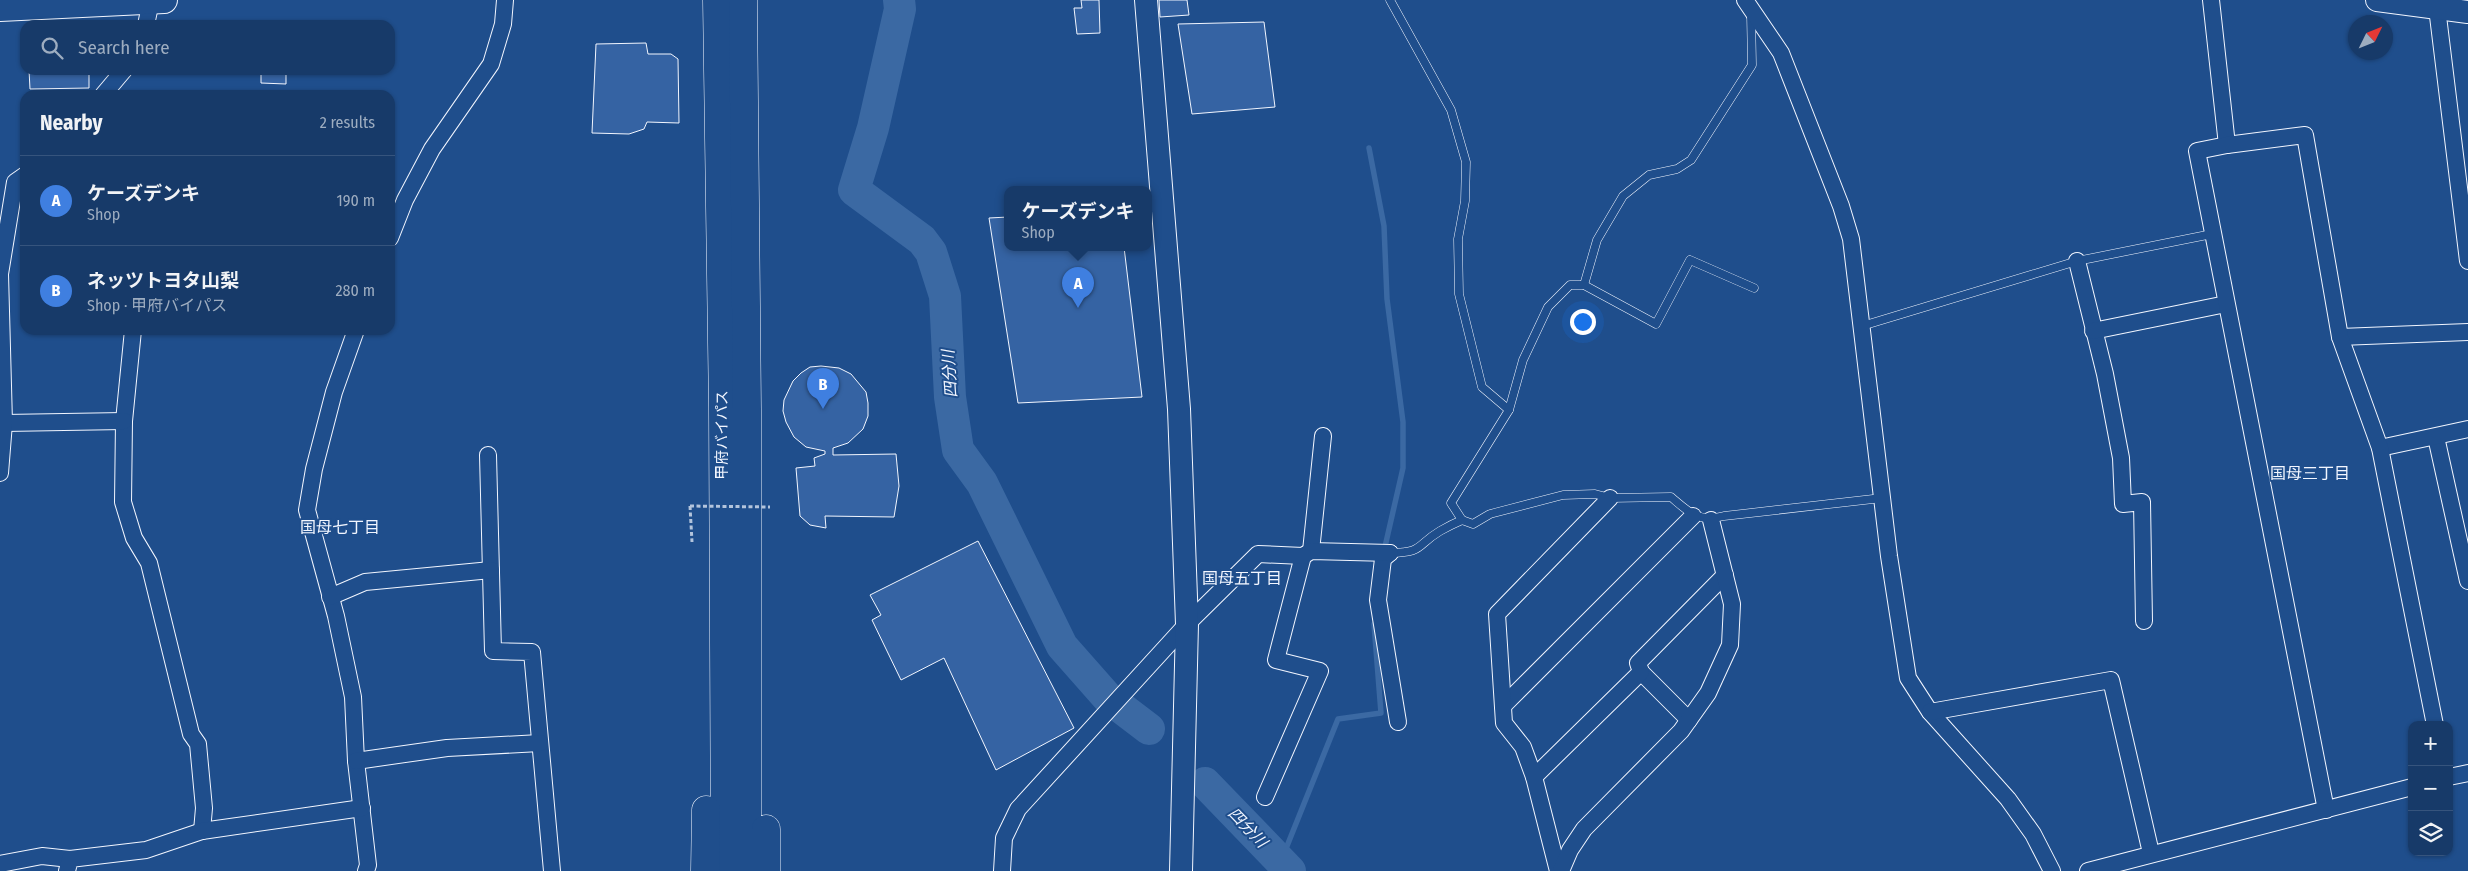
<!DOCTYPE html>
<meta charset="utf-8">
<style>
:root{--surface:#173a69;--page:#20416f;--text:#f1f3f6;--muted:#9eadc0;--line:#36547d;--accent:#ffb74d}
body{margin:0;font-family:"Fira Sans Condensed","Noto Sans JP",sans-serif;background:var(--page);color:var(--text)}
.controls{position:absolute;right:15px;bottom:15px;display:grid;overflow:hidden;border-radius:10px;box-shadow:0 1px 4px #0004}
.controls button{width:45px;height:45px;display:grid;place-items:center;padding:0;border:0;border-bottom:1px solid var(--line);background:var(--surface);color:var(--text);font:25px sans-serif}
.compass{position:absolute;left:2348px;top:15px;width:45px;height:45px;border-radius:50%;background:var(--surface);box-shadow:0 1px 4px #0004;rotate:47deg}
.you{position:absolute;left:1582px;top:321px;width:18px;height:18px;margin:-12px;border:4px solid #fff;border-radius:50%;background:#1a73e8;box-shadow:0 0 0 8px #1a73e833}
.badge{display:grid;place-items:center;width:32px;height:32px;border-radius:50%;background:var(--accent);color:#fff;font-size:16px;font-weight:700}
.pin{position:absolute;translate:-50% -41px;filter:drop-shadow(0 1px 2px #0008)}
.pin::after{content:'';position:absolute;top:26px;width:18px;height:15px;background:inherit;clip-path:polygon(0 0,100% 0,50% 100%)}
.popup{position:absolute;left:1004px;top:186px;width:148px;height:65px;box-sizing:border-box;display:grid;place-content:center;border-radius:10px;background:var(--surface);filter:drop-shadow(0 1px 4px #0005);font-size:16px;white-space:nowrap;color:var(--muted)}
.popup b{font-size:19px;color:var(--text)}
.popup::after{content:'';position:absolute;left:50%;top:100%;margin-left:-10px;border:10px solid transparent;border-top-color:var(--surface)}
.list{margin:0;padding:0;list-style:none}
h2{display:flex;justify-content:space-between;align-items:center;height:65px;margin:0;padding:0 20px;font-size:21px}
h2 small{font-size:16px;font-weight:400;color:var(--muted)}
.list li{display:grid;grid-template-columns:32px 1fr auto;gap:15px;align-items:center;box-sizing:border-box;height:90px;padding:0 20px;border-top:1px solid var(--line)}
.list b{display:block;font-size:19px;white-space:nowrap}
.list p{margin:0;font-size:16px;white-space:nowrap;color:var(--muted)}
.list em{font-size:16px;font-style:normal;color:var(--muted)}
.icon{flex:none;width:28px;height:28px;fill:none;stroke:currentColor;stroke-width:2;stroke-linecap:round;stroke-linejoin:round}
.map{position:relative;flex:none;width:2468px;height:871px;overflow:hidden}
.search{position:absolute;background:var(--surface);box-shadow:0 1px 4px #0004;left:20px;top:20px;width:375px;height:55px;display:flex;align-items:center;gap:12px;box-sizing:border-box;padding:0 18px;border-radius:15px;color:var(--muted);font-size:19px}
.panel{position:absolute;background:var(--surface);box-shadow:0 1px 4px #0004;left:20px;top:90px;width:375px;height:245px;border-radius:15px}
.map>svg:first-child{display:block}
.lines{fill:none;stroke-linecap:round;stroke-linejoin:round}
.stream{stroke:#3b69a3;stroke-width:5.5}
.river{stroke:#3b69a3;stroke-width:32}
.building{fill:#3563a3;stroke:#f2f6ff}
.lane-casing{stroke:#f2f6ff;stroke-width:9}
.street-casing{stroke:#f2f6ff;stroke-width:18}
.secondary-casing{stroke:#f2f6ff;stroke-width:24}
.primary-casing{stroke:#f2f6ff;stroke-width:28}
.highway-casing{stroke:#f2f6ff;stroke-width:29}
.path{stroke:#b3c4dc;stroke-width:3;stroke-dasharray:4 2.5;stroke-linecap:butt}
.lane{stroke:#1f4e8c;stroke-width:8}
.street{stroke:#1f4e8c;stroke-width:16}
.secondary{stroke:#1f4e8c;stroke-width:22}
.primary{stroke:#1f4e8c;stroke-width:26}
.highway{stroke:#1f4e8c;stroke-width:28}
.path-bridge{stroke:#b3c4dc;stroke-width:3;stroke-dasharray:4 2.5;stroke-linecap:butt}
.labels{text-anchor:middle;stroke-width:4;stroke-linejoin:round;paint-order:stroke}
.street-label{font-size:15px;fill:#f2f6ff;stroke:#1f4e8c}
.water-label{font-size:16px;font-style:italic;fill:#f2f6ff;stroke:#1f4e8c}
.neighbourhood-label{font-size:16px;fill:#f2f6ff;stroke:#1f4e8c}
</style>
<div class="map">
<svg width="2468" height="871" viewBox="0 0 2468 871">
<rect width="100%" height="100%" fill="#1f4e8c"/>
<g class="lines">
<g class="stream">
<polyline points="1369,148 1384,226 1387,299 1403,422 1403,468 1384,551"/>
<polyline points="1281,861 1338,719 1381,713 1374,624"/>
</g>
<g class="river">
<polyline points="899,0 900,9 873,128 854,190 922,240 931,252 945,296 950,397 958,450 982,483 1062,646 1107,697 1149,729"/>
<polyline points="1205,783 1290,871"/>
</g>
</g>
<g class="building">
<polygon points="1081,0 1099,0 1100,33 1077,34 1074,8 1082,8"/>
<polygon points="1159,0 1187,0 1189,15 1160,17"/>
<polygon points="1264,22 1275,107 1192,114 1178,24"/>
<polygon points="646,43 648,54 671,54 678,59 679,123 647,122 644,129 629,134 592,133 596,44"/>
<polygon points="29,70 89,70 89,88 30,89"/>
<polygon points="261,70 286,70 286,84 261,83"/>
<polygon points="1008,217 1008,247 1124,247 1142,397 1018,403 989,218"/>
<polygon points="821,366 839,368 851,374 866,392 868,403 868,416 863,429 848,443 833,448 833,455 896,454 899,486 894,517 825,516 826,528 810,525 800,516 796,468 815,466 814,458 825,454 825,451 806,447 794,437 786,422 783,411 784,400 793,381 801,373 810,367"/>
<polygon points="978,541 1074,728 996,770 944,658 901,680 872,620 881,615 870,595"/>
</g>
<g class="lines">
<defs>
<g id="lane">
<polyline points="1390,0 1451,110 1466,162 1465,201 1458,239 1459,294 1482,387 1509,410"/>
<polyline points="1584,285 1597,240 1623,196 1649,175 1677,169 1691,160 1752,65 1751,14"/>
<polyline points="1862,326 2077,261 2212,234"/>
<polyline points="1462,520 1451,503 1509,410 1523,360 1548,307 1570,285 1584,285 1656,324 1690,260 1754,288"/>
<path d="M 1390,553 C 1425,552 1415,546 1440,531 C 1447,527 1455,523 1462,520 L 1473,524 L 1490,514 L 1563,495 L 1595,494 L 1610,498 L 1671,497 C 1690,513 1698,523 1724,516 L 1882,498"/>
</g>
<g id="street">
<polyline points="1745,0 1781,53 1841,206 1851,239 1889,556 1908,678 1930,712 2008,799 2033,834 2052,871"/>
<polyline points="2211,0 2227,145"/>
<polyline points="2437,8 2468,261"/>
<polyline points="146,25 151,1"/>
<polyline points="103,95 124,70"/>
<polyline points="390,238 405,200 432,149 491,64 503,24 505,0"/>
<polyline points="2077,261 2105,374 2121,458 2123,504 2142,502 2144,621"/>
<polyline points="133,330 124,421 123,502 134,538 149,563 191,734 198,744 204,808 202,831"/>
<polyline points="356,330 334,392 314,469 307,510 336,616 353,697 356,761 368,865 366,871"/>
<polyline points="2093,331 2226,304"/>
<polyline points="2340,337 2468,332"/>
<polyline points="4,423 124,421"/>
<polyline points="2436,437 2468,581"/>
<polyline points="2380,448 2468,429"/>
<polyline points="488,455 493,651 532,652 552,871"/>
<polyline points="0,473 4,423 0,274 15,182 25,175"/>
<polyline points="1311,551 1323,436"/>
<polyline points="1390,553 1383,559 1378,600 1398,722"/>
<polyline points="330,597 365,582 491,570"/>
<polyline points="1641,672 1689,720"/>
<polyline points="1503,706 1693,516"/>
<polyline points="1930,712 2111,680 2151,853"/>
<polyline points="356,761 447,748 540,743"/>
<polyline points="1534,777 1641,672 1638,663 1725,575"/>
<polyline points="2449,777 2468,773"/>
<polyline points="1265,797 1320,671 1276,660 1303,556"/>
<polyline points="2326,810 2197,151 2227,145 2305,135 2340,337 2380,448 2435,725"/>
<polyline points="0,864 42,856 70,859"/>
<polyline points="67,871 70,859 146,850 202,831 362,808"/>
<polyline points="1002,871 1004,838 1018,809 1187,624 1258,554 1303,556 1311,551 1390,553"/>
<polyline points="1558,871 1534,777 1523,747 1504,723 1497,614 1610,498"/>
<polyline points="1561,871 1570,850 1584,829 1681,731 1708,693 1730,645 1732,604 1711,520"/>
<polyline points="2088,871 2412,787"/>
</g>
<g id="secondary">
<polyline points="1146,0 1179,409 1187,624 1181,871"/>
<polyline points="2377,0 2468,12"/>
</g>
<polyline id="primary" points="0,8 164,0"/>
<g id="highway">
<polyline points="717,0 723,410 725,871"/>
<polyline points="743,0 747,409 747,871"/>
<polyline points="766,829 766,871"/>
<polyline points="705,871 706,810"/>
</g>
</defs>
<use href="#lane" class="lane-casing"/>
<use href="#street" class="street-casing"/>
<use href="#secondary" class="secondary-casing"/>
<use href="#primary" class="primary-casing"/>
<use href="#highway" class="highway-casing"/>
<polyline class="path" points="690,506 692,542"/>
<use href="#lane" class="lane"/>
<use href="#street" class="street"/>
<use href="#secondary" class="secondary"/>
<use href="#primary" class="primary"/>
<use href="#highway" class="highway"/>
<polyline class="path-bridge" points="690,506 770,507"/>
</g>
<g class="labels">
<g class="street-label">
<text transform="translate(722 435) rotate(-90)" y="5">甲府バイパス</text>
</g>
<g class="water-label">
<text transform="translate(949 374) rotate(-94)" y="6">四分川</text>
<text transform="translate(1248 827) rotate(46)" y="6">四分川</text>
</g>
<g class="neighbourhood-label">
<text x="2310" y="479">国母三丁目</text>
<text x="340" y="533">国母七丁目</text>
<text x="1242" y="584">国母五丁目</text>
</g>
</g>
</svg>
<div class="controls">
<button>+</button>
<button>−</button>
<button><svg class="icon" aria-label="layers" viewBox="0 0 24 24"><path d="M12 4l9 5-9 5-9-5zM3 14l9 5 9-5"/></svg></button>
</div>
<svg class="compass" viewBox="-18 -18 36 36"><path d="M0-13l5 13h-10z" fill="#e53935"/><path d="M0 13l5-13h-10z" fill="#9eadc0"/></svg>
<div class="you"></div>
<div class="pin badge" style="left:1078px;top:308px;background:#3f7fe0">A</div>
<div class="popup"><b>ケーズデンキ</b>Shop</div>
<div class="pin badge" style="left:823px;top:409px;background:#3f7fe0">B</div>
<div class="search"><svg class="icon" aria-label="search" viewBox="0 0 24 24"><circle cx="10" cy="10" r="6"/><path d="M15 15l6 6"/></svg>Search here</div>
<section class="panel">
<h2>Nearby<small>2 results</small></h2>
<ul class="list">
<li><span class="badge" style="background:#3f7fe0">A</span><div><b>ケーズデンキ</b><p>Shop</p></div><em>190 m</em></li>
<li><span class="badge" style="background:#3f7fe0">B</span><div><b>ネッツトヨタ山梨</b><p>Shop · 甲府バイパス</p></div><em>280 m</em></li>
</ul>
</section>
</div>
